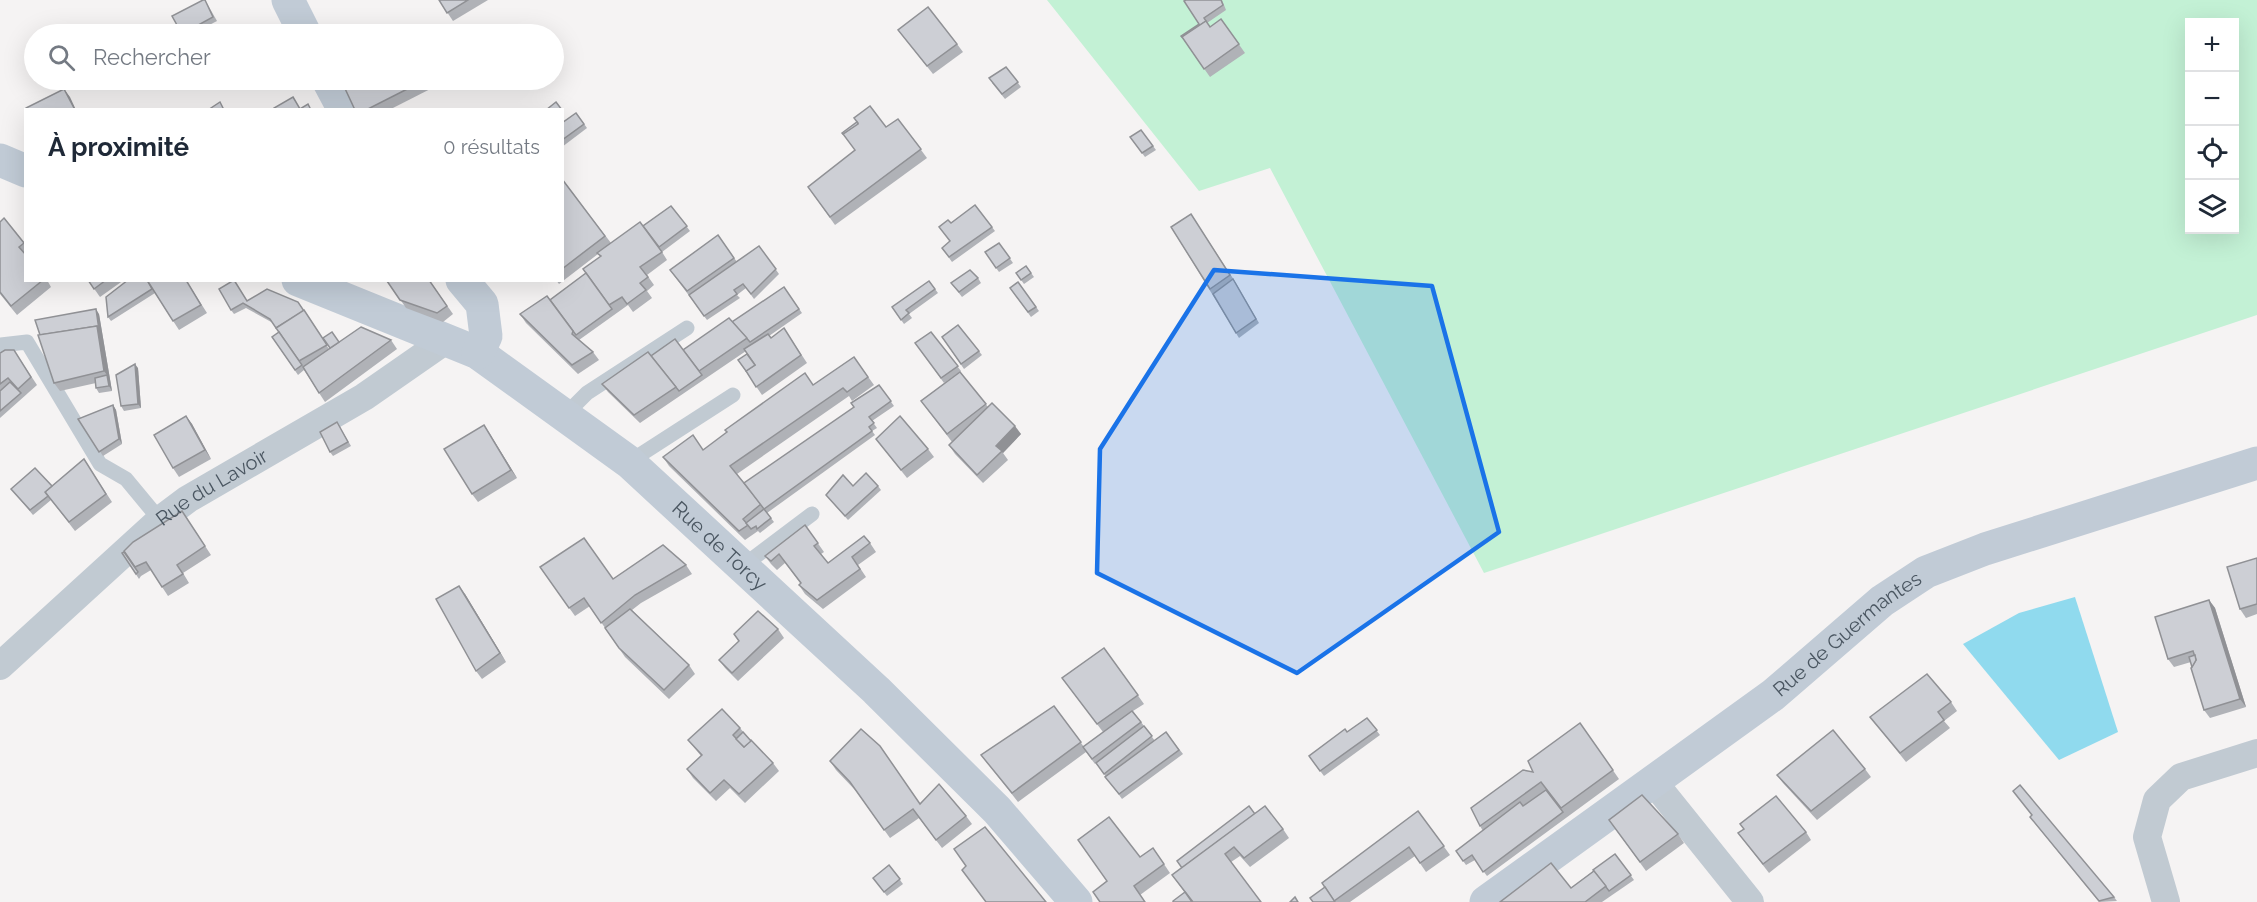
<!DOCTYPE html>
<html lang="fr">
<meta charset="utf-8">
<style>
:root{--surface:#fff;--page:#f2f2f3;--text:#1f2937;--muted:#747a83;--line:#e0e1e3}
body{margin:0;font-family:Raleway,sans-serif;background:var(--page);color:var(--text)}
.controls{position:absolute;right:18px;top:18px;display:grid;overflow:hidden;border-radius:0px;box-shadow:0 6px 24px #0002}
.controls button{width:54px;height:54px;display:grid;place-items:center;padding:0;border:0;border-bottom:2px solid var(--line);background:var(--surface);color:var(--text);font:30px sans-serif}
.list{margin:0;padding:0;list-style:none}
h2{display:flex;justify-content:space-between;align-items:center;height:78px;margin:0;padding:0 24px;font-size:26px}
h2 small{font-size:20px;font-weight:400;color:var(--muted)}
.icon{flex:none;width:33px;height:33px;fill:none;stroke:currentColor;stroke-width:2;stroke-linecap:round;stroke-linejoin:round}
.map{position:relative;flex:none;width:2257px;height:902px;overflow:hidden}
.search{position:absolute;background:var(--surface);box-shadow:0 6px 24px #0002;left:24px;top:24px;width:540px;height:66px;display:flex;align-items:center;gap:15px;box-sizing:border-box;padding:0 21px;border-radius:33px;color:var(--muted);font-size:22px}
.panel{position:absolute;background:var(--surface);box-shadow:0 6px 24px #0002;left:24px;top:108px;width:540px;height:174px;border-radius:0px}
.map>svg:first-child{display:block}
.green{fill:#c3f1d5;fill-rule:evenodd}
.water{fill:#90daee}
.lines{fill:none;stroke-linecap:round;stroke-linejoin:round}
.lane{stroke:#c1cad2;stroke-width:15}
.street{stroke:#c1cad2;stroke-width:28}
.secondary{stroke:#c1cbd6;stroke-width:33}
.wall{fill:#b0b2b7}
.shaded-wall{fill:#909195}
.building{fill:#cdcfd5;stroke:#909195;stroke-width:1.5}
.marked{fill:#1a73e8;fill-opacity:0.2;stroke:#1a73e8;stroke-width:4.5;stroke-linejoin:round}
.labels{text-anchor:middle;stroke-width:5;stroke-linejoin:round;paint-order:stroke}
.street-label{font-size:20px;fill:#4a5661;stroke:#fff}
</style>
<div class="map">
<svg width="2257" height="902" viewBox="0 0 2257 902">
<rect width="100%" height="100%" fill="#f5f3f3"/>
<path class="green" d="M 1047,0 L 2257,0 L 2257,315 L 1484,573 L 1270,168 L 1199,191 ZM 2190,22 L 2234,22 L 2234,230 L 2190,230 Z"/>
<polygon class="water" points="2075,597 2118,732 2059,760 1963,644 2019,613"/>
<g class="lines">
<g class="lane">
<polyline points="0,345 27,342 100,464 126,479 160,520"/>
<polyline points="565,415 587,393 687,328"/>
<polyline points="629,462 733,395"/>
<polyline points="743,566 812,514"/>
</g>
<g class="street">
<path id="s1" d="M 0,666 L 160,520 L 188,499 L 364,397 L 446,340"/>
<polyline points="1652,780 1750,902"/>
<polyline points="2166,902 2147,837 2157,800 2181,777 2257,753"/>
</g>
<g class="secondary">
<polyline points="288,0 305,34"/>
<polyline points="328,80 344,110"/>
<polyline points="0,160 26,171"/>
<path id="s2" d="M 298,280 L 478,353 L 629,462 L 876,690 L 997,810 L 1076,902"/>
<polyline points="462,280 482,304 486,336 478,353"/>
<path id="s3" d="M 1486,902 L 1773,695 L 1882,601 L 1926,572 L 1985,549 L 2257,463"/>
</g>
</g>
<g class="wall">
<polygon points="205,0 217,21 192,34 182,34"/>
<polygon points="439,0 488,0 453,21"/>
<polygon points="1186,0 1222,0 1226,10 1207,23 1211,27 1221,19 1245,53 1210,77 1181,36 1199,24"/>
<polygon points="898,30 957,44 963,52 933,74"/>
<polygon points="1006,67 1021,87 1005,99 992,83"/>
<polygon points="346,80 448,80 389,110 355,110"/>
<polygon points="576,113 587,128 562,147 562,123"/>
<polygon points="898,119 927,158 835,225 808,187"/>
<polygon points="1130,137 1153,146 1156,150 1145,157"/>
<polygon points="562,179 611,243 643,226 671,206 690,231 662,252 667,260 647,275 654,285 647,291 652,298 633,312 628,305 579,340 593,352 599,360 578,374 526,323 520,314 550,300 586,273 600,257 598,254 559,284 556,280 562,280"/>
<polygon points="975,205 995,231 952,262 942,248 950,242 951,223"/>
<polygon points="1191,214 1236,283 1259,323 1239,338 1171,227"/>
<polygon points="4,218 26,245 26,280 47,280 51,287 17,315 0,294 0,222"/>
<polygon points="718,235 737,262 759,246 779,274 754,299 746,288 737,295 740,298 707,320 670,270"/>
<polygon points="999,243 1013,263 999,272 985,252"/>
<polygon points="1026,266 1034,277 1024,284 1016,273"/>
<polygon points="978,278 981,283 962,297 951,283"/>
<polygon points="88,280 124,280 100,297"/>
<polygon points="186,280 207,313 179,330 155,293 111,321 108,317 106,297"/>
<polygon points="387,280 429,280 453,314 443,322 406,308"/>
<polygon points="929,281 938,293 909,314 912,318 904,324 892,307"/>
<polygon points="1018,282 1039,311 1031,317 1010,288"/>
<polygon points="784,287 802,313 769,336 771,338 784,328 807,363 762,395 738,360 747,354 746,351 640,423 608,392 602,384 651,356 683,350 732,322"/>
<polygon points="247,301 298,302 329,349 339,342 391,340 397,349 325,402 304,370 298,375 272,337 279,332 273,323 246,308 234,314 231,310"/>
<polygon points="99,314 112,391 99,393 96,388 96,383 60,391 54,383"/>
<polygon points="958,325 982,355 964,369 942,337"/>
<polygon points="931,332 961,371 944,383 915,343"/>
<polygon points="14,350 37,385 0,418 0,353"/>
<polygon points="854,357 874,385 852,401 849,396 737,474 745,484 854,408 851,403 879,385 894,406 872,421 877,428 872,431 875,435 767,513 774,522 760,533 758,531 745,540 669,466 663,457 703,450 813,385"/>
<polygon points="138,368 141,408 124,411 121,406"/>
<polygon points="960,372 988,407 1021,434 1003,453 1008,460 983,483 955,454 949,445 952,442 921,401"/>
<polygon points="113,405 116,410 122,444 103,456 78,419"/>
<polygon points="186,416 192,424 211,459 179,477 173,468"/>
<polygon points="337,422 351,446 333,456 330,452"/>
<polygon points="484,425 517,478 478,502 472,494"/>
<polygon points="876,439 928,449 934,457 907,478"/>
<polygon points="84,459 112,502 75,531 51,500 33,515 11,489 52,486"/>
<polygon points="853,486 878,486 881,490 848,520 826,495"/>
<polygon points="182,511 211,555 183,573 189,583 168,596 151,570 141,576 139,579 122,553"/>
<polygon points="805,525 824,552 821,554 828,563 870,543 876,552 858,565 866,577 823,609 805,594 799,585 801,584 785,563 777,570 771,564 765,556"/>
<polygon points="2257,558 2257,614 2246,618 2240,609"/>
<polygon points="686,565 692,574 641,603 632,610 689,665 695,674 669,699 625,657 590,606 575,616 540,567 613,579"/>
<polygon points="465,594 506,662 482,679 476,671"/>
<polygon points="2209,600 2215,608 2246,707 2210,718 2204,710 2191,662 2174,667 2168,659"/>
<polygon points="778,629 784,638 738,681 725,668 719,660 739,641 734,634"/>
<polygon points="1104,648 1144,704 1133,711 1155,741 1166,732 1183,754 1122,799 1096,763 1095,764 1086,752 1018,802 981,755 1054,706 1084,747 1103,732 1062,678"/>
<polygon points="1951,702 1957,711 1944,721 1950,728 1906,762 1870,717"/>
<polygon points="1367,718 1380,735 1324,776 1309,756 1347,732"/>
<polygon points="1580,723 1619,779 1487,876 1475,860 1466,865 1456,851 1483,831 1480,826"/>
<polygon points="740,728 751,741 773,763 779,771 745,803 730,788 716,801 693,778 687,769 701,756 688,740"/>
<polygon points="830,761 920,804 966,816 972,824 942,848 919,818 890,838 856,791 836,770"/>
<polygon points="1865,769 1871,777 1817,820 1783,783 1777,775"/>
<polygon points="1418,811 1450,855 1426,872 1415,856 1350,902 1313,902 1325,887"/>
<polygon points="1255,814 1283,829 1289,838 1250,867 1240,856 1185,893 1172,875"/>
<polygon points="1609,820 1678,834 1684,843 1646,871"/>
<polygon points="2033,821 2114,897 2117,901 2099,902"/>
<polygon points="1744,829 1806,832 1811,840 1769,873 1738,833"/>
<polygon points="1153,848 1170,873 1140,895 1107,881"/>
<polygon points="1615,854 1634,880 1602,902 1500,902 1571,888"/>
<polygon points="889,865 903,884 887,896 873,878"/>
</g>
<g class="shaded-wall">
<polygon points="64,89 70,97 76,110 75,110"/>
<polygon points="96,309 99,314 112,391 109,386 107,375 104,371 97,326"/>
<polygon points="135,364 138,368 141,408 138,404"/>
<polygon points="113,405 116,410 122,444 119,439"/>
<polygon points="186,416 192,424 211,459 205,450"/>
<polygon points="484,425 490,434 517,478 511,470"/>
<polygon points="1015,426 1021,434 1003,453 996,446"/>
<polygon points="459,586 465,594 506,662 500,653"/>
<polygon points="2209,600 2215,608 2246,707 2240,699"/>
</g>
<g class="building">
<polygon points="203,0 205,0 213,17 182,34 172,16"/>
<polygon points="439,0 468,0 447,13"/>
<polygon points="1186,0 1221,0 1223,5 1204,18 1206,21 1182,37 1181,36 1199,24 1184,1"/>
<polygon points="928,7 957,44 927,66 898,30"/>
<polygon points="1221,19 1239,44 1204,69 1182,37 1206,21 1210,27"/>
<polygon points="450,29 453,34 438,34"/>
<polygon points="1006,67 1018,82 1002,94 989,78"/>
<polygon points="346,80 425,80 366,110 355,110 342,82"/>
<polygon points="64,89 75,110 26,110 26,108"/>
<polygon points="293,97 300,109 308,104 311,110 275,110 274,108"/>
<polygon points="220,102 224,110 208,110"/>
<polygon points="556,102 562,110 546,110"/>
<polygon points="870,106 886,127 898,119 921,149 830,217 808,187 855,150 843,134 858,123 854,118"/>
<polygon points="576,113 584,124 562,140 562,123"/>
<polygon points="857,122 858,124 843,134 842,133"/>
<polygon points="1141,130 1153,146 1142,153 1130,137"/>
<polygon points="562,179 605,236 562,269"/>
<polygon points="975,205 992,227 949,257 942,248 950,241 939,227 948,220 951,223"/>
<polygon points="671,206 687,226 659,247 643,226"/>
<polygon points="1191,214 1230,275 1210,289 1171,227"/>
<polygon points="4,218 24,243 19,247 26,255 26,280 43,280 11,306 0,292 0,222"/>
<polygon points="640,222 662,252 640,267 648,277 640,283 646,290 627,304 622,297 609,305 583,269 601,256 597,253"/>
<polygon points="718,235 734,258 687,291 670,270"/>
<polygon points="999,243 1010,258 996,268 985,252"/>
<polygon points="759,246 776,269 751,294 743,284 734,290 737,294 704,316 689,295"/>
<polygon points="1026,266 1031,273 1021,280 1016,273"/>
<polygon points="970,270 978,278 959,292 951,283"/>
<polygon points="586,273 612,309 576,335 550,300"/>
<polygon points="1233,279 1256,319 1236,333 1213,294"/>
<polygon points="88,280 106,280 94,289"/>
<polygon points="128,280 147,280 152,289 108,317 106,297"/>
<polygon points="147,280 186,280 201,305 173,321"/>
<polygon points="234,280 247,301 267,289 298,302 304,311 276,328 270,319 243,303 231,310 219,289"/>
<polygon points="388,280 429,280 447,306 437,313 400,300 387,281"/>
<polygon points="929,281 935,289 906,310 909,313 901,320 892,307"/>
<polygon points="1018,282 1036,307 1028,312 1010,288"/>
<polygon points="784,287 799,309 750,342 732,322"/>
<polygon points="547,296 573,331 572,334 593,352 572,365 520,314"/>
<polygon points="96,309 99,330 97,326 40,335 35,320"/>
<polygon points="304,310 327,345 299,361 276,328"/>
<polygon points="729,318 747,338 699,371 683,350"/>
<polygon points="958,325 979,351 961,364 942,337"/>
<polygon points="97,326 104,371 54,383 38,335"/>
<polygon points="361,327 391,340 319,393 303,367"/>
<polygon points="784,328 801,355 756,387 746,371 755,365 744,349 768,334 771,338"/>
<polygon points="279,332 302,365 295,370 272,337"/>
<polygon points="332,332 339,342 330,348 323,338"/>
<polygon points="931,332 958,366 941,378 915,343"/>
<polygon points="675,339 702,375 679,391 651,356"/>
<polygon points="5,350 14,350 31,377 18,389 8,378 0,384 0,353"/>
<polygon points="648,352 676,387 634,415 602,384"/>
<polygon points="747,354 755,365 746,371 738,360"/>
<polygon points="854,357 868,377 847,392 843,388 730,466 761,504 743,519 748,525 739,531 663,457 693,435 703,450 727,432 725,430 805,373 813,385"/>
<polygon points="135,364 138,404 121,406 116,375"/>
<polygon points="960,372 986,404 947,434 921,401"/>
<polygon points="107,375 109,386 96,388 95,378"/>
<polygon points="10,382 21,393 0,411 0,391"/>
<polygon points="879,385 891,401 869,417 874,423 869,427 872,431 764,509 744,483 854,407 851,403"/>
<polygon points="992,403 1015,426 996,446 1002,451 977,475 949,445"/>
<polygon points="113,405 119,439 99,452 78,419"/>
<polygon points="186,416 205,450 173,468 154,435"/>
<polygon points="900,416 928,449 901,470 876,439"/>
<polygon points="337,422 348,442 330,452 320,432"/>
<polygon points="484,425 511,470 472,494 444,449"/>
<polygon points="84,459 106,494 69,522 45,492"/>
<polygon points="35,468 52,486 45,492 48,496 30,510 11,489"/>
<polygon points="866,473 878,486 845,516 826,495 843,475 853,486"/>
<polygon points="764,509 771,518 757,529 756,526 751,529 746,523"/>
<polygon points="182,511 205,546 177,565 183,574 162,587 146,562 135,567 124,551 133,542"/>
<polygon points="805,525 818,543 814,546 828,563 864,536 870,543 852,557 860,569 817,600 799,585 801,583 779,554 771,561 765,556"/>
<polygon points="584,538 613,579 663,545 686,565 635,595 601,623 584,598 569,608 540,567"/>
<polygon points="124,552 138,572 136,574 122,553"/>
<polygon points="2257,558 2257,604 2240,609 2227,567"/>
<polygon points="459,586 500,653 476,671 436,599"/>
<polygon points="2209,600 2240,699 2204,710 2191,668 2196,660 2193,651 2168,659 2155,617"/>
<polygon points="630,609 689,665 664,690 619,648 605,628"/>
<polygon points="758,611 778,629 732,673 719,660 739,641 734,634"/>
<polygon points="1104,648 1138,695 1097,724 1062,678"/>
<polygon points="2195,655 2196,660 2192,667 2189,657"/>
<polygon points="1927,674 1951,702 1938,712 1944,720 1900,753 1870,717"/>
<polygon points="1054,706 1081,742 1012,793 981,755"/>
<polygon points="722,709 740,728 733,735 744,747 751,740 773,763 739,794 724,780 710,793 687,769 702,755 688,740"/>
<polygon points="1132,711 1141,722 1092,759 1083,747"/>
<polygon points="1367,718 1377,730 1320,771 1309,756 1345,729 1347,732"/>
<polygon points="1580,723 1613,770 1561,808 1541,782 1480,826 1471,808 1523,770 1533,772 1528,761"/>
<polygon points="1144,726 1152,736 1104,774 1096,763"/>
<polygon points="861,729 880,746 920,804 939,784 966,816 936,840 913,809 884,830 850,782 830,761"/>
<polygon points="1833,730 1865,769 1811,811 1777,775"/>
<polygon points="743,732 751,741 744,747 736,739"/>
<polygon points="1166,732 1179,750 1119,794 1105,777"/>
<polygon points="2020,785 2114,897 2099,901 2030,817 2032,815 2013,791"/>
<polygon points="1546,790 1563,812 1483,872 1472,855 1463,861 1456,851 1520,802 1523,806"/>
<polygon points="1642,795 1678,834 1640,862 1609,820"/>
<polygon points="1776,796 1806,832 1763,864 1738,833 1744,829 1740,824"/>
<polygon points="1249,806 1255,814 1182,868 1177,861"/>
<polygon points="1265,806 1283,829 1244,858 1234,847 1225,854 1261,902 1193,902 1172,875"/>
<polygon points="1418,811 1444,846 1420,863 1409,847 1334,901 1322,883"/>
<polygon points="1109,817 1140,857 1153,848 1164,864 1134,886 1145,902 1100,902 1093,892 1107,881 1078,840"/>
<polygon points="985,827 1046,902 986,902 962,870 966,866 954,849"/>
<polygon points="1615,854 1631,875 1609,891 1593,870"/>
<polygon points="1551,863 1571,888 1594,871 1606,886 1585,902 1500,902"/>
<polygon points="889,865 900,879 884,892 873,878"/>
<polygon points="1325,887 1335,902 1313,902 1310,898"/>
<polygon points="1185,892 1192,902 1173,902 1173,901"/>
<polygon points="1295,897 1298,902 1290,902"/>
</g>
<path class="marked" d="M 1214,270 L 1432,286 L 1499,532 L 1297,673 L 1097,573 L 1100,449 Z"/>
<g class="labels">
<g class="street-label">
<text dy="7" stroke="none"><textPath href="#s1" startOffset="278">Rue du Lavoir</textPath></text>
<text dy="7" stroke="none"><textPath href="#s2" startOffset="504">Rue de Torcy</textPath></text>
<text dy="7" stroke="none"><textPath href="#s3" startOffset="450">Rue de Guermantes</textPath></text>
</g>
</g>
</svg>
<div class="controls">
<button>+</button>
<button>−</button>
<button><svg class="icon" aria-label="locate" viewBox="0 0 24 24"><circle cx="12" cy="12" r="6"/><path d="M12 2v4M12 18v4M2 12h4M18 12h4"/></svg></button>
<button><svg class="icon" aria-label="layers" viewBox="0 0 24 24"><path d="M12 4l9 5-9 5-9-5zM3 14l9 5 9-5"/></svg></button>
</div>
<div class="search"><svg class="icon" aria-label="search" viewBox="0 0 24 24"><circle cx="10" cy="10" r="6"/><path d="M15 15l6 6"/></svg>Rechercher</div>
<section class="panel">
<h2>À proximité<small>0 résultats</small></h2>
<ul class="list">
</ul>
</section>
</div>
